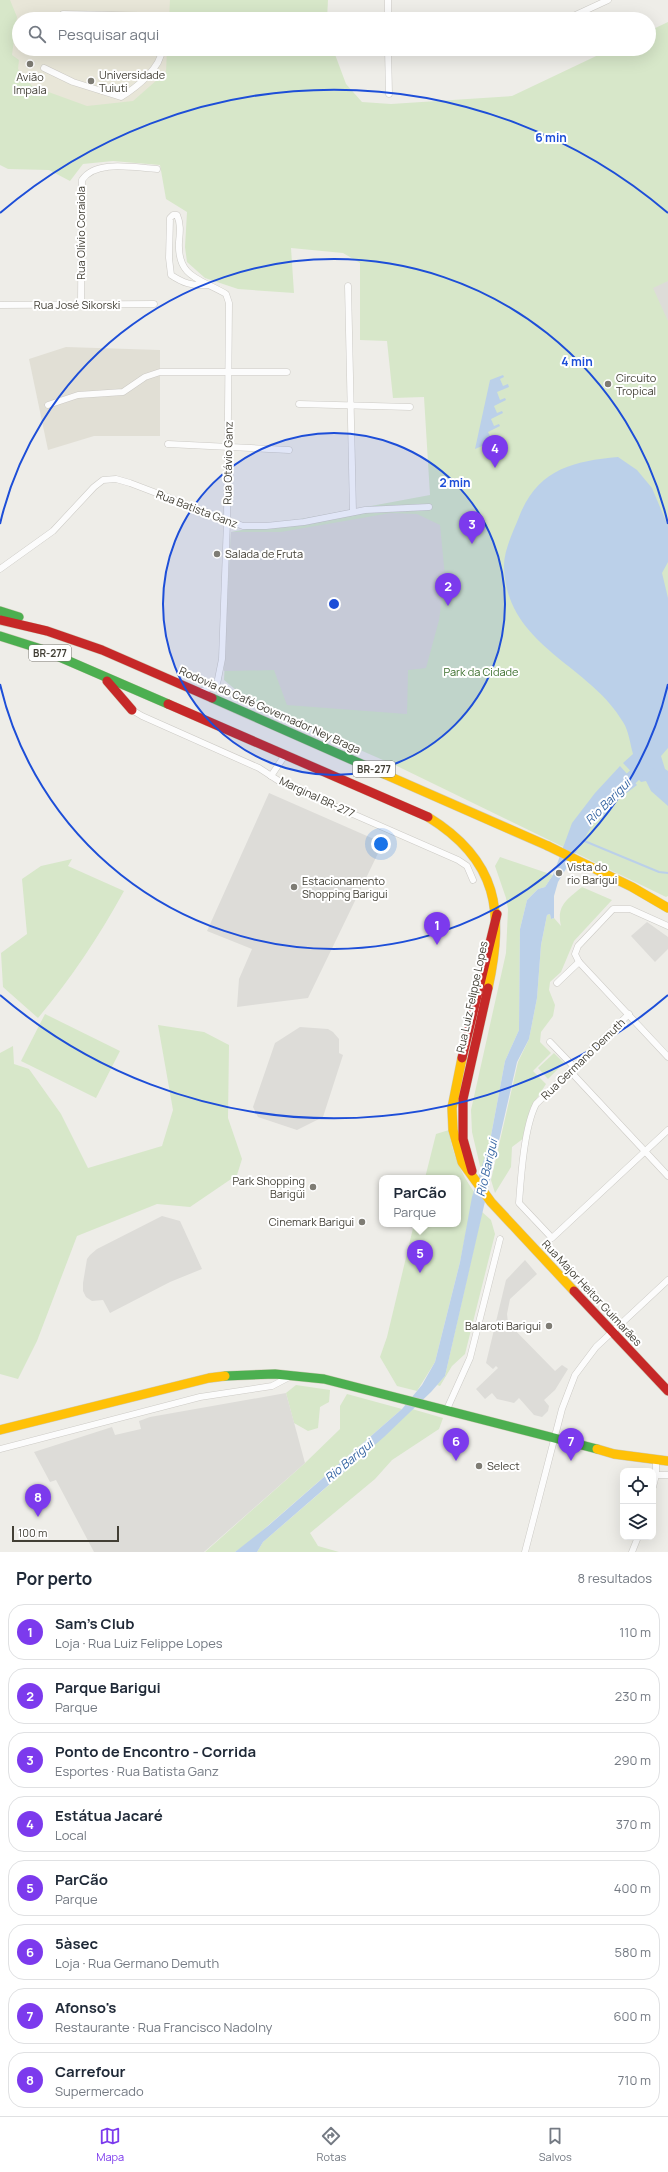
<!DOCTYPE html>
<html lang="pt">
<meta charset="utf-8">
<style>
:root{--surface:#fff;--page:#f2f2f3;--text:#1f2937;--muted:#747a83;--line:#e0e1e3;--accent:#7c3aed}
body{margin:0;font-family:Manrope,sans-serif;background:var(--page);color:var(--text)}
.controls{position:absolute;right:12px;bottom:12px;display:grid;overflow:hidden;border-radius:8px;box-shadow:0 4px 16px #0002}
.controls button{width:36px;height:36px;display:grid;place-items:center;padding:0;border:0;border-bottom:1px solid var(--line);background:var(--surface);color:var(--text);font:20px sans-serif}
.scale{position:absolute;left:12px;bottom:10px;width:107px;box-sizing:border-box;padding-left:4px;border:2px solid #423f35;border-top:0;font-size:11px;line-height:14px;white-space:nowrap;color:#423f35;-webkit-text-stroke:3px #fff;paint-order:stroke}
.you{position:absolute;left:381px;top:844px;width:14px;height:14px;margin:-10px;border:3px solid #fff;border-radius:50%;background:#1a73e8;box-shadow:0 0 0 6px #1a73e833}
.badge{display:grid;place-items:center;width:26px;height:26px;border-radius:50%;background:var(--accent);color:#fff;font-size:13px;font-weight:700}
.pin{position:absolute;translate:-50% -33px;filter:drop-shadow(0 1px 2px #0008)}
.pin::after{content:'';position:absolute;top:21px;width:14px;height:12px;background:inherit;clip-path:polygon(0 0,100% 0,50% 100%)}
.popup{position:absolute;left:379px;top:1175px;width:82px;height:52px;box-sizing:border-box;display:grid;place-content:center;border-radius:8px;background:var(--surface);filter:drop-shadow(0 1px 3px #0005);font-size:13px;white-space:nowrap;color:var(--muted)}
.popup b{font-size:15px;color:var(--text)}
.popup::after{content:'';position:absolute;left:50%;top:100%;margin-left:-8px;border:8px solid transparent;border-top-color:var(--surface)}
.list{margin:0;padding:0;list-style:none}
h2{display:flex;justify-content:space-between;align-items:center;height:52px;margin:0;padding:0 16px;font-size:17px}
h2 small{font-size:13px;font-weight:400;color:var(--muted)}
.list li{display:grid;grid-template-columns:26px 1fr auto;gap:12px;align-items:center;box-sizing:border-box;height:56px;margin:0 8px 8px;padding:0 8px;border:1px solid var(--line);border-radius:16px}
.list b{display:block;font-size:15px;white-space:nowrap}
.list p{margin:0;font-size:13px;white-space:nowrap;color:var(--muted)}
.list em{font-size:13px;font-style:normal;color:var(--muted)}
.icon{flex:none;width:22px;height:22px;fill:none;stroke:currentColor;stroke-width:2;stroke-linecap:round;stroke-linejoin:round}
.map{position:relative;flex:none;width:668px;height:1552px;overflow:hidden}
.search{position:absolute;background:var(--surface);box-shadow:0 4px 16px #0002;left:12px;right:12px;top:12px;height:44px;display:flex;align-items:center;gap:10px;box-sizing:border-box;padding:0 14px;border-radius:22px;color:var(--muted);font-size:15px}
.sheet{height:564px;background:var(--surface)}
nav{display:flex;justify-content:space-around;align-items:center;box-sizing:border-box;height:56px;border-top:1px solid var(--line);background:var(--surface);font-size:11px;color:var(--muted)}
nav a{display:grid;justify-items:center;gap:2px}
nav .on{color:var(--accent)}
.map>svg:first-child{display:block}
.residential{fill:#e1dfd5}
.education{fill:#e8e6d8}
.green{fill:#d7e7c9}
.parking{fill:#dddcd8}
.water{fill:#bbd0e9}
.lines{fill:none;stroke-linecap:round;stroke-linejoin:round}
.stream{stroke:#bbd0e9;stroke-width:2}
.river{stroke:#bbd0e9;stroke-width:13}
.street-casing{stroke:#cccac5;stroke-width:7}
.fast-casing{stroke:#cfcbb7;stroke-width:10}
.slow-casing{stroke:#cfcbb7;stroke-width:10}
.jam-casing{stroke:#cfcbb7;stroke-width:10}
.street{stroke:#fcfcfc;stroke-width:6}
.fast{stroke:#4caf50;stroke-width:9}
.slow{stroke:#ffc107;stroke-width:9}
.jam{stroke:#c62828;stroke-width:9}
.ring{fill:none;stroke:#1d4ed8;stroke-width:2}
.poi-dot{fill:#7e7c74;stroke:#fff;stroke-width:1.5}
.labels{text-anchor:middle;stroke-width:4;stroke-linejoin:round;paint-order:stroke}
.shield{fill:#fff;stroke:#7b7972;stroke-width:1}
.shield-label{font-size:10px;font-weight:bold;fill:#423f35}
.poi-label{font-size:11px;fill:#423f35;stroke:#fff;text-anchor:start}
.street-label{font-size:11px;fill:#423f35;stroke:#fff}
.park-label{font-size:11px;fill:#3d6f2e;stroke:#fff}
.water-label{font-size:12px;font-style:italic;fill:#3867a4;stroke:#fff}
.centre{fill:#1d4ed8;stroke:#fff;stroke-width:2}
.ring-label{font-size:12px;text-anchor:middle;font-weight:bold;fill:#1d4ed8;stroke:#fff;stroke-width:4;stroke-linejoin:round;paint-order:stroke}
</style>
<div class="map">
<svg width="668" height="1552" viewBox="0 0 668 1552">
<rect width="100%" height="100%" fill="#eeede8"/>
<polygon class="residential" points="66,347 160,350 160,436 94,436 48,450 29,359"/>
<polygon class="education" points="0,0 214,0 206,19 19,19 19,49 193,49 171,113 32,159"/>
<g class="green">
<polygon points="0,0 10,0 17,17 12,55 19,60 18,69 32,86 87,106 133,101 166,72 167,49 333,49 346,84 362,102 391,104 512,96 611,49 649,49 649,31 668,22 668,896 666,897 399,767 250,702 224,680 231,532 430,495 424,397 393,398 387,341 360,340 360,263 343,253 291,248 294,293 238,289 205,278 187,262 185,247 187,212 166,199 160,165 113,161 83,164 70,181 49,170 8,169 0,165"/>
<polygon points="170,0 328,0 327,19 169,19"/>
<polygon points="500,857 553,875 545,887 538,889 527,900 520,929 519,1030 505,1061 490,1141 482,1168 480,1166 472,1132 471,1110 506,953 508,909 506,898 495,866"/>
<path d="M 72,859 L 68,866 L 124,891 C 98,938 72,977 38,1018 L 3,987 L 1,953 L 27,934 L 22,879 L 41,866 Z"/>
<path d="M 582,887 L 612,900 L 574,941 L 561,972 L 550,982 L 549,990 L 555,1005 L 553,1016 L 541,1032 L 540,1042 L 551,1053 L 533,1071 L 546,1084 L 530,1109 L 524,1138 L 512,1147 L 511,1167 L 495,1193 L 491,1180 L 518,1062 L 529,1039 L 537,998 L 541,945 L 547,915 L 550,914 L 551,919 L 554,918 L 561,926 C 556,905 568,899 582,887 Z"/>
<polygon points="45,1014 120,1051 96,1098 21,1061"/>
<polygon points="158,1025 204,1032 229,1045 228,1118 242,1159 237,1175 190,1207 157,1204 77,1236 37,1341 18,1379 0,1374 0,1053 13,1046 14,1064 29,1069 61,1114 88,1168 162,1146 173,1110"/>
<polygon points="554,1053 564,1063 548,1079 538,1068"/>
<path d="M 449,1130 C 452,1154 461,1173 474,1192 L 460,1262 L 435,1362 L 417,1391 L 397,1386 L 380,1357 L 387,1337 L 414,1224 L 458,1224 L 458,1178 L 425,1178 L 436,1134 Z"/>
<polygon points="482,1212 491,1220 495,1234 465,1354 452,1366 440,1386 437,1385 445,1376"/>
<polygon points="296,1385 330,1390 329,1402 320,1407 318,1428 308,1431 294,1423 286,1393"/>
<polygon points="347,1394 402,1409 248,1543 235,1552 205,1552 305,1463 340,1429 340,1406"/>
<polygon points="412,1409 443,1418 439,1429 392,1460 375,1479 310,1533 318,1546 339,1552 257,1552 263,1542 350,1467"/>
</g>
<g class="parking">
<polygon points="668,281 668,321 653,288"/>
<polygon points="391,513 417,514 440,525 445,577 439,620 426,668 408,670 407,714 287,705 274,670 224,671 231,532 281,532"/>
<polygon points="269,793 383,843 308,998 237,1007 239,979 252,949 207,931"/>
<polygon points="647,922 668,937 668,949 655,962 631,936"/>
<polygon points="300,1027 328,1029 333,1032 339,1039 339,1053 343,1055 323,1117 297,1130 258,1117 253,1107 275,1043"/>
<polygon points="162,1216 180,1221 202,1269 170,1282 110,1313 103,1300 92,1301 86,1297 83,1291 83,1283 87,1259 90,1255 97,1249"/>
<polygon points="525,1260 537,1274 510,1299 507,1314 508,1323 555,1371 562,1365 568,1369 555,1390 544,1400 549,1406 548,1411 542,1417 534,1415 519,1398 514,1403 497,1399 492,1393 485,1399 476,1389 498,1368 496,1366 493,1369 486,1363 506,1280"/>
<polygon points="286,1393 305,1463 204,1552 94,1552 56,1480 50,1482 34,1452 112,1427 115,1435 141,1429 139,1421 150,1417"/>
</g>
<g class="water">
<polygon points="503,375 504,377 500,379 503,386 508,384 509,387 497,392 500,400 505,398 506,400 494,406 497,413 502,411 503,413 491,419 494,426 499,424 500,426 488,432 492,440 497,440 475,449 490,380"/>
<path d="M 618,457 L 637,470 L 652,488 L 668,526 L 668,562 L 662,573 L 668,598 L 668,748 L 661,756 L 665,769 L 668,771 L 668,806 L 651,791 L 646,781 L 641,782 L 623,763 L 633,754 C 630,744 629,731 623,722 C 589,664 508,647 504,569 C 503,552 513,532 519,517 C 537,470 572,461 618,457 Z"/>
<polygon points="620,766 637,785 615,802 602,817 593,824 558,882 554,896 554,918 551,919 550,914 547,915 541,945 537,998 529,1039 517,1062 445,1376 431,1392 384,1437 263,1542 257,1552 235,1552 268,1526 402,1409 422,1385 435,1362 460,1262 472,1197 490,1141 505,1061 519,1030 520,929 527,900 538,889 545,887 553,875 572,823 595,793"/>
</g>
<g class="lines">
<polyline class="stream" points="582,840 659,872 668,873"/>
<polyline class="river" points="618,791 642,768 668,789"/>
<defs>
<g id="street">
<polyline points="388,0 388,19"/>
<polyline points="63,14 163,16 163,19"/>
<polyline points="567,19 608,0"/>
<polyline points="388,49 389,94"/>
<polyline points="497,52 503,49"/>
<path d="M 44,68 L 73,82 L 121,97 C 137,87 161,68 162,49"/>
<polyline points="348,286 353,512"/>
<path d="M 81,304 L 82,180 C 96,159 135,168 157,169"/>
<polyline points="0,305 154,304"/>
<polyline points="299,404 410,407"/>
<polyline points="48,405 78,395 123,392 145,377 160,372 287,372"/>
<polyline points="168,444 289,450"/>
<polyline points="0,569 53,531 94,487 103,480 116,479 130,483 243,526 266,526 304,522 365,510 429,507"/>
<path d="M 199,692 L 213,687 L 217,684 L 222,659 L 227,521 L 229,303 L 226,294 C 201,279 177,278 179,242 C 180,232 181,224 177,215 L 173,215 L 170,218 L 169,258 L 171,275 C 183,283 192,286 207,285"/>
<polyline points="132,710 142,716 259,768 282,783 458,860 467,866 473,880"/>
<polyline points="271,776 285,755"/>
<polyline points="668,926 630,909 613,909 578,946 575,954 579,962 668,1057"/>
<polyline points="557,983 579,962"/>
<path d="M 629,1014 L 536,1104 C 524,1128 521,1176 519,1203 L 552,1238 L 668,1130"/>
<polyline points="550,1042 574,1067"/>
<polyline points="570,1071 668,1176"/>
<polyline points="447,1409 470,1358 500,1239"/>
<polyline points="0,1449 200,1397 272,1386 293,1375"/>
<polyline points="656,1475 668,1475"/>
<polyline points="653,1487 656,1475 656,1461"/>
<polyline points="525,1552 562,1409 575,1375 596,1347 668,1280"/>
<polyline points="632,1552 638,1537"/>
</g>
<g id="fast">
<polyline points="0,611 19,617"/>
<polyline points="0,636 41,649 168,704"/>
<polyline points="212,698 384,774"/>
<polyline points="225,1376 275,1374 324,1379 597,1449"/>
</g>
<g id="slow">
<polyline points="384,774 548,846"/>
<path d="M 428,817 C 498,860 505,912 488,988"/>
<polyline points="548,846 632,887 668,908"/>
<polyline points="462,1058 452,1108 453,1130 462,1162 491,1202 574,1291"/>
<polyline points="0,1430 209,1378 225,1376"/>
<polyline points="597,1449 614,1454 668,1461"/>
</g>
<g id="jam">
<polyline points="0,620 47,631 102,650 212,698"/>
<polyline points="107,681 132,710"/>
<polyline points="168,704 428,817"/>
<polyline points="462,1058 497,914"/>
<polyline points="472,1171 463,1139 463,1099 488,988"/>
<polyline points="574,1291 668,1391"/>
</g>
</defs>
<use href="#street" class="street-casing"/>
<use href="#fast" class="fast-casing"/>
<use href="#slow" class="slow-casing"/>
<use href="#jam" class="jam-casing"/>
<use href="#street" class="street"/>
<use href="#fast" class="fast"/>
<use href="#slow" class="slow"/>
<use href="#jam" class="jam"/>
</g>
<circle cx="334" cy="604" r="171" fill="#1d4ed8" fill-opacity=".12"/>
<g class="ring">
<circle cx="334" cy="604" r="171"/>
<path d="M668 684A343 343 0 0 1 0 684M0 524A343 343 0 0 1 668 524"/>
<path d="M668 995A514 514 0 0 1 0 995M0 213A514 514 0 0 1 668 213"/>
</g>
<g class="poi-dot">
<circle cx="30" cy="64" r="4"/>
<circle cx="91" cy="81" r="4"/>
<circle cx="608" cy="384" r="4"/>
<circle cx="217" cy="554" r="4"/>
<circle cx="559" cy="873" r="4"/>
<circle cx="294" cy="887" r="4"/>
<circle cx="313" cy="1187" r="4"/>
<circle cx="362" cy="1222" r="4"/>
<circle cx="549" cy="1326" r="4"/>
<circle cx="479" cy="1466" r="4"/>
</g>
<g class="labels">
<g class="shield">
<rect x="29" y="645" width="42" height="16" rx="3"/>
<rect x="353" y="761" width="42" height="16" rx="3"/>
</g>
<g class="shield-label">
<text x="50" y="657">BR-277</text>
<text x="374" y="773">BR-277</text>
</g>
<g class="poi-label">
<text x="99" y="79">Universidade<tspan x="99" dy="13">Tuiuti</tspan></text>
<text x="30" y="81" text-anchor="middle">Avião<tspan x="30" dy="13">Impala</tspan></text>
<text x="616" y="382">Circuito<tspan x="616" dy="13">Tropical</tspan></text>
<text x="225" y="558">Salada de Fruta</text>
<text x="567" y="871">Vista do<tspan x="567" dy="13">rio Barigui</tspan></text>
<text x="302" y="885">Estacionamento<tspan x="302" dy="13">Shopping Barigui</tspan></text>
<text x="305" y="1185" text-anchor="end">Park Shopping<tspan x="305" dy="13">Barigüi</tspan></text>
<text x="354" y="1226" text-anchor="end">Cinemark Barigui</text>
<text x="541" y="1330" text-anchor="end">Balaroti Barigui</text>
<text x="487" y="1470">Select</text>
</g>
<g class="street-label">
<text transform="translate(81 233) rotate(-90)" y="4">Rua Olívio Coraiola</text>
<text x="77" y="309">Rua José Sikorski</text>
<text transform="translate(228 463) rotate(-89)" y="4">Rua Otávio Ganz</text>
<text transform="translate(197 509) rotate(21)" y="4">Rua Batista Ganz</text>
<text transform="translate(270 710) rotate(24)" y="4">Rodovia do Café Governador Ney Braga</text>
<text transform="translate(317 797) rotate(25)" y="4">Marginal BR-277</text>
<text transform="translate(472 997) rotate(-78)" y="4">Rua Luiz Felippe Lopes</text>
<text transform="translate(583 1059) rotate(-44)" y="4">Rua Germano Demuth</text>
<text transform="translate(592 1293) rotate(47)" y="4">Rua Major Heitor Guimarães</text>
</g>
<g class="park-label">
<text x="481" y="676">Park da Cidade</text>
</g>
<g class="water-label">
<text transform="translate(608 802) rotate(-45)" y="4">Rio Barigui</text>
<text transform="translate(487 1168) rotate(-77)" y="4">Rio Barigui</text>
<text transform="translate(349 1461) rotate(-40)" y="4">Rio Barigui</text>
</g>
</g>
<circle cx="334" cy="604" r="6" class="centre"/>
<g class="ring-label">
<text x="551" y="142">6 min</text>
<text x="577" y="366">4 min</text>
<text x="455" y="487">2 min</text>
</g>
</svg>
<div class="controls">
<button><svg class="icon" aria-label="locate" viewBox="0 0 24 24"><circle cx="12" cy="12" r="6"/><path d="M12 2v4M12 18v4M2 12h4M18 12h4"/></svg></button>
<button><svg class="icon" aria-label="layers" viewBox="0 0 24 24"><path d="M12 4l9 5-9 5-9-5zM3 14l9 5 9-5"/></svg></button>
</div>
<div class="scale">100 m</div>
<div class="you"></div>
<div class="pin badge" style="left:437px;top:945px">1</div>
<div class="pin badge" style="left:448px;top:606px">2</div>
<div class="pin badge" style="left:472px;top:544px">3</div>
<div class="pin badge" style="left:495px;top:468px">4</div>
<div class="pin badge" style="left:420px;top:1273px">5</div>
<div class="popup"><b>ParCão</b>Parque</div>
<div class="pin badge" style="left:456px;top:1461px">6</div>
<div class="pin badge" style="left:571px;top:1461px">7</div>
<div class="pin badge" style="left:38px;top:1517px">8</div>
<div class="search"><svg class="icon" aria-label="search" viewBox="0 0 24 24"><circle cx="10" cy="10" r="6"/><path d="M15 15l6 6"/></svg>Pesquisar aqui</div>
</div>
<section class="sheet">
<h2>Por perto<small>8 resultados</small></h2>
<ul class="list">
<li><span class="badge">1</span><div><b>Sam's Club</b><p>Loja · Rua Luiz Felippe Lopes</p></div><em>110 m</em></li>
<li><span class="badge">2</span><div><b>Parque Barigui</b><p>Parque</p></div><em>230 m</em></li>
<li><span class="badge">3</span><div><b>Ponto de Encontro - Corrida</b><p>Esportes · Rua Batista Ganz</p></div><em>290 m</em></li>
<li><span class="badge">4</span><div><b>Estátua Jacaré</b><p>Local</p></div><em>370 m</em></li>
<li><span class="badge">5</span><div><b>ParCão</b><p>Parque</p></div><em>400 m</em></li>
<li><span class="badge">6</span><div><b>5àsec</b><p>Loja · Rua Germano Demuth</p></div><em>580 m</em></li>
<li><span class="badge">7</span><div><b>Afonso's</b><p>Restaurante · Rua Francisco Nadolny</p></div><em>600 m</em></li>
<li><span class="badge">8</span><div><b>Carrefour</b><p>Supermercado</p></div><em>710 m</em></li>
</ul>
</section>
<nav>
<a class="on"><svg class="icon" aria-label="map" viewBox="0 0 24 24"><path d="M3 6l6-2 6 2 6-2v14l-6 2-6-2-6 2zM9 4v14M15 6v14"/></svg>Mapa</a>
<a><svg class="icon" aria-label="directions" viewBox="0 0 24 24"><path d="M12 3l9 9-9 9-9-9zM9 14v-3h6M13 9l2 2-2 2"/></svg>Rotas</a>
<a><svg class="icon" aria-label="saved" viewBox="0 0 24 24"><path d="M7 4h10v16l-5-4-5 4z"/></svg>Salvos</a>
</nav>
